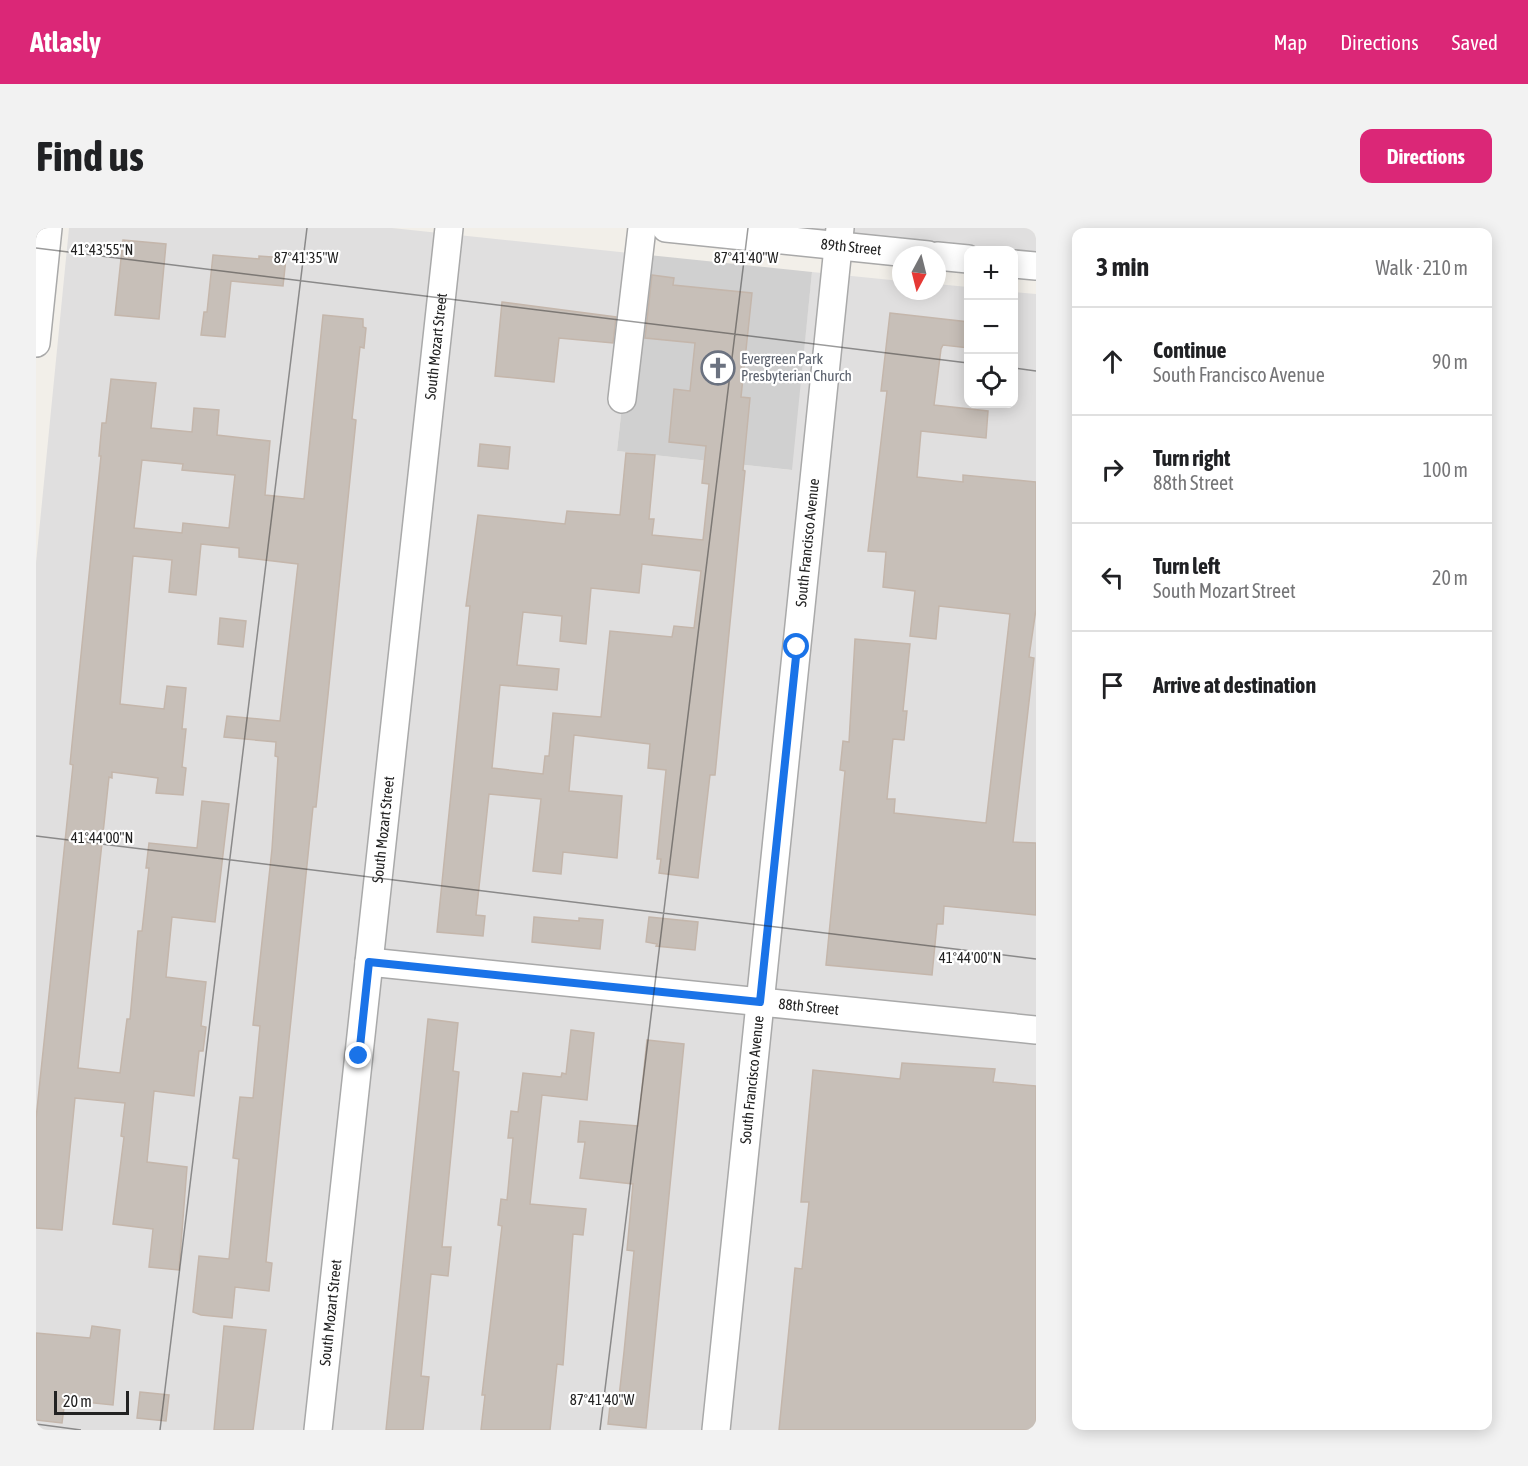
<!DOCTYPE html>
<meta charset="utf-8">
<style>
:root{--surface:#fff;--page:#f2f2f2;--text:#202124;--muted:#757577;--line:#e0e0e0;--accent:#db2777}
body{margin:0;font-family:"Asap Condensed",sans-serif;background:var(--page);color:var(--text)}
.controls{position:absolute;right:18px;top:18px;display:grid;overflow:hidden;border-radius:12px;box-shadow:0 3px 15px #0003}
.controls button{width:54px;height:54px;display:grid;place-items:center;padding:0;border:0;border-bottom:2px solid var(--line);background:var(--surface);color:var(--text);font:30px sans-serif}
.compass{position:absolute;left:856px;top:18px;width:54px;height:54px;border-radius:50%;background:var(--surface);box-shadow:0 3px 15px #0003;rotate:187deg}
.scale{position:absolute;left:18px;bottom:15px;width:75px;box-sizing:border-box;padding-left:6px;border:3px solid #222;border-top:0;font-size:16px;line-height:21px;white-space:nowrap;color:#222;-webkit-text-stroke:4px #fff;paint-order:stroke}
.stop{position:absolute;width:18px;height:18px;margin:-14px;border:4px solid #1a73e8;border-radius:50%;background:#fff}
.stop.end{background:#1a73e8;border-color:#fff;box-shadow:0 2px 6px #0008}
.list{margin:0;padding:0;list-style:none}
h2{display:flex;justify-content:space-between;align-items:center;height:78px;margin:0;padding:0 24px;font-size:26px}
h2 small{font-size:20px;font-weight:400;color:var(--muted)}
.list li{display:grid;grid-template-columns:39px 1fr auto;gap:18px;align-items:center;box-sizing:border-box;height:108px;padding:0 24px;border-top:2px solid var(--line)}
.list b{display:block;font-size:22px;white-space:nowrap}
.list p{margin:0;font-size:20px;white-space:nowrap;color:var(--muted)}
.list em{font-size:20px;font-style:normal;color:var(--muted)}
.icon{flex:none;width:33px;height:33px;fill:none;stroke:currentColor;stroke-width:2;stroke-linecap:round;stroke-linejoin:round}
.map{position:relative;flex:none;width:1000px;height:1202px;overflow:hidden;border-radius:12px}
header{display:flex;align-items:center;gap:36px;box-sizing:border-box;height:84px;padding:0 30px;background:var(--accent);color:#fff}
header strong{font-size:28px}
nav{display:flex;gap:33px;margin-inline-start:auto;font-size:21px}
.intro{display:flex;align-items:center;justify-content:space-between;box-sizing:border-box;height:144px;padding:0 36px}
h1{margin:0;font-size:42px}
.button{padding:15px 27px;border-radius:12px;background:var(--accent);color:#fff;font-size:21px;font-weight:700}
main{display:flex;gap:36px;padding:0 36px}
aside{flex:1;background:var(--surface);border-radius:12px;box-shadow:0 3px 15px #0003}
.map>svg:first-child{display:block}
.residential{fill:#e0dfdf}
.religious{fill:#d0d0d0}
.building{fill:#c7bfb8;stroke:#c4b6ab;stroke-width:1.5;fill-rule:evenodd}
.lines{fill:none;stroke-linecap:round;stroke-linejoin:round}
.minor-casing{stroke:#a9a9a9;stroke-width:30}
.minor{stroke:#fff;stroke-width:27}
.route{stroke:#1a73e8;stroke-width:8}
.ticks{fill:none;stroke:#222;stroke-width:1.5;stroke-opacity:0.45}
.labels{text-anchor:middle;stroke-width:4.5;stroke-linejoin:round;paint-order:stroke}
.street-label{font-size:15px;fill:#222;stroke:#fff}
.worship-label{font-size:15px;fill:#5b616d;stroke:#fff;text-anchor:start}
.ticks-label{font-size:15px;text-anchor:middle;fill:#222;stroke:#fff;stroke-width:4.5;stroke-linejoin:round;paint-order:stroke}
</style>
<header>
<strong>Atlasly</strong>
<nav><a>Map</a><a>Directions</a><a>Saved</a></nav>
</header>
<div class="intro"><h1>Find us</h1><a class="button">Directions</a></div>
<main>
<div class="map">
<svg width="1000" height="1202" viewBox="0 0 1000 1202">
<rect width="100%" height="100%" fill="#f2efe9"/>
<g class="residential">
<polygon points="33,0 356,0 603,26 581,223 755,242 776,44 865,53 865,63 901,63 901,56 932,59 932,176 978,176 978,64 1000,66 1000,1202 0,1202 0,335"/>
<polygon points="763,0 1000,0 1000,24"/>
</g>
<polygon class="religious" points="603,26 776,44 756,242 581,223"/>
<g class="building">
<polygon points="87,12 130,16 123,91 79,87"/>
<polygon points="177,27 223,31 223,28 250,30 247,58 195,53 189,109 165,107 168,84 171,84"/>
<path d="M 616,47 L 638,50 L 637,57 L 716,65 L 705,169 L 714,170 L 707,242 L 709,243 L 679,547 L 674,547 L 662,650 L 623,645 L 625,631 L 621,631 L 630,542 L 612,540 L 614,516 L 538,507 L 533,563 L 586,568 L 581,630 L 527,624 L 525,646 L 497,643 L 505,571 L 453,566 L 440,687 L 449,688 L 447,708 L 401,704 L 434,378 L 430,378 L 442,287 L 529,296 L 531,283 L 584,287 L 590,225 L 619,227 L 613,291 L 618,291 L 616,307 L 667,312 L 673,256 L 666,255 L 670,218 L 633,214 L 638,161 L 654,163 L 659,115 L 609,110 ZM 606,336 L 665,343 L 658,400 L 638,398 L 636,409 L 574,403 L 565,489 L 517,485 L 513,528 L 509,528 L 507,546 L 456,540 L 464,457 L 521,462 L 523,441 L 481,437 L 487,384 L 526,388 L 524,413 L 550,416 L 555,360 L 603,365 Z"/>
<polygon points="466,74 580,89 577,115 523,110 518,154 459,148"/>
<polygon points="854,85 933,94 933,120 907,117 905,121 898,177 952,183 950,210 885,203 881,249 927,254 927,247 1000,254 1000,381 993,429 998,430 977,614 1000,615 1000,687 908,678 907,696 901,696 896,747 790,737 809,543 804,542 807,513 813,514 819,411 874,416 867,483 871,483 868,512 857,511 851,571 859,571 858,585 950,595 974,386 903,378 900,411 874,408 879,363 847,359 850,324 832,323 851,163 845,163"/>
<path d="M 287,87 L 327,91 L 327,99 L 330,100 L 328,120 L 324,119 L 316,191 L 320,192 L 292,467 L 280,579 L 277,579 L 234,994 L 230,1034 L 236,1035 L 233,1063 L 199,1059 L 196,1090 L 165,1087 L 157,1084 L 163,1028 L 193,1031 L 203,931 L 197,930 L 204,869 L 217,870 L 224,798 L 217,797 L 236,621 L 242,529 L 239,528 L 240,514 L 188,509 L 191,488 L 244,493 L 262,336 L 203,329 L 203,320 L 165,316 L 160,367 L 133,364 L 136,332 L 97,328 L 84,476 L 128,481 L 131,458 L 150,460 L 146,501 L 150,501 L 146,539 L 150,540 L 147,567 L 120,565 L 122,550 L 76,544 L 76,550 L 73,549 L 42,840 L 84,845 L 91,791 L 94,791 L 102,703 L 106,703 L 113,640 L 110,640 L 113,615 L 161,620 L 166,573 L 193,576 L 179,694 L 136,689 L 130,749 L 170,754 L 165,798 L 170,799 L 167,823 L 163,823 L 158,868 L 118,863 L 111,934 L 151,939 L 143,1042 L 113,1039 L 117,1001 L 77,996 L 88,909 L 85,908 L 89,875 L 39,870 L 26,1002 L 0,1000 L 0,891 L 37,537 L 34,536 L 65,228 L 63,228 L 66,195 L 70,195 L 75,151 L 120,155 L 115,200 L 156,204 L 158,180 L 183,182 L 181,207 L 234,213 L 229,267 L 268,271 ZM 106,232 L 147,236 L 146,242 L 199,247 L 193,300 L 147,295 L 146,305 L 98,300 Z"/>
<polygon points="444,216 474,219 472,241 442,238"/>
<polygon points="184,390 210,393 207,419 182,416"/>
<polygon points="498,689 543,693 543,690 567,692 564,721 496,714"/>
<polygon points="613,689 662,694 659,722 620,718 621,716 610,714"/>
<polygon points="392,791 422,795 417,843 423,844 406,1019 415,1019 412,1048 395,1046 385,1148 393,1149 387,1202 350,1202"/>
<polygon points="535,802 558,805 551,872 506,867 494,976 550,981 547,1007 537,1006 527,1137 521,1136 514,1202 445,1202 449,1167 446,1167 466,998 462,997 465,971 471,972 477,910 472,910 475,883 482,884 487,845 525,849 526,845 530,846"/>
<polygon points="611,812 648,816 610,1200 572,1196 575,1168 583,1169 588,1124 598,1023 591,1022 597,956 544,950 549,914 542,914 544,893 602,898"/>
<polygon points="866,835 959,841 957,854 1000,858 1000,1202 743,1202 759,1040 766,1041 773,974 765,974 777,842 864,851"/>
<polygon points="56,1098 84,1102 77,1177 29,1172 26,1195 0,1192 0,1105 54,1110"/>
<polygon points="188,1098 230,1102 217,1202 178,1202"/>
<polygon points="104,1164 133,1167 130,1193 101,1190"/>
</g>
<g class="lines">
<defs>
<g id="minor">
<path id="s1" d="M 630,0 L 892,27"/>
<polyline points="901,28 932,31"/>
<polyline points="978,36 1000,38"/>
<polyline points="0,115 12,0"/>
<polyline points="586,171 606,0"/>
<path id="s2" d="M 333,734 L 1000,802"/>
<path id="s3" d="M 282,1202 L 413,0"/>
<path id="s4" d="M 680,1202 L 804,0"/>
</g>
</defs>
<use href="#minor" class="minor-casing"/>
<use href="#minor" class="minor"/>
</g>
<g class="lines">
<polyline class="route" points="323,828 333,734 724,774 761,419"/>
</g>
<path class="ticks" d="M 0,20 L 932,135M 978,140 L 1000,143M 0,608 L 1000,731M 0,1196 L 45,1202M 124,1202 L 271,0M 564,1202 L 712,0"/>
<defs>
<symbol id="church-ring" viewBox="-11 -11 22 22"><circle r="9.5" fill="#fff" stroke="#6b7280" stroke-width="1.5"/><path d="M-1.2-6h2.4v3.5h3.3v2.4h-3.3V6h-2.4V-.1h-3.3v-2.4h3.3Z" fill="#6b7280"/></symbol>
</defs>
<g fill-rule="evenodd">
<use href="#church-ring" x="663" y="121" width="38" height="38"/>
</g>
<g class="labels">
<g class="street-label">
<text dy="5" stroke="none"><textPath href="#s1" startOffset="186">89th Street</textPath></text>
<text dy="5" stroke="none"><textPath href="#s3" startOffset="1090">South Mozart Street</textPath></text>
<text dy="5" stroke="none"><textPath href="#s4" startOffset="892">South Francisco Avenue</textPath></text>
<text dy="5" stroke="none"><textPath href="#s3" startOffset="604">South Mozart Street</textPath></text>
<text dy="5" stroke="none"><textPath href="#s2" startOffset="442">88th Street</textPath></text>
<text dy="5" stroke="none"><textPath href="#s4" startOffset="352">South Francisco Avenue</textPath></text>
<text dy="5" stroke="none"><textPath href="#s3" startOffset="118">South Mozart Street</textPath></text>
</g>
<g class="worship-label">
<text x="705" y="136">Evergreen Park<tspan x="705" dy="17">Presbyterian Church</tspan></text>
</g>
</g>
<g class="ticks-label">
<text x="66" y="27">41°43'55"N</text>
<text x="270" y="35">87°41'35"W</text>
<text x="710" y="35">87°41'40"W</text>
<text x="66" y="615">41°44'00"N</text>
<text x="934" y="735">41°44'00"N</text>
<text x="566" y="1177">87°41'40"W</text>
</g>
</svg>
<div class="controls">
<button>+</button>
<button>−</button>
<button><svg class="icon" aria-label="locate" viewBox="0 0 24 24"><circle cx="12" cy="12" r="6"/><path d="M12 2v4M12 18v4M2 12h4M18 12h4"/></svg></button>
</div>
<svg class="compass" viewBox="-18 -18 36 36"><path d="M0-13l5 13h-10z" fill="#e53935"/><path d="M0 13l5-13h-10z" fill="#757577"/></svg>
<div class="scale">20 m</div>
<div class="stop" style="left:761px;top:419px"></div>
<div class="stop end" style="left:323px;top:828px"></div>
</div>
<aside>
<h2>3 min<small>Walk · 210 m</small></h2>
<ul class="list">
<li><svg class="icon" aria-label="ahead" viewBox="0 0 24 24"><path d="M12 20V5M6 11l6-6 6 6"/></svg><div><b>Continue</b><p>South Francisco Avenue</p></div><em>90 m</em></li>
<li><svg class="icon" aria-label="right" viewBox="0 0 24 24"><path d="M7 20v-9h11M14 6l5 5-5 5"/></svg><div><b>Turn right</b><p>88th Street</p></div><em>100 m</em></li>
<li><svg class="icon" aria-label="left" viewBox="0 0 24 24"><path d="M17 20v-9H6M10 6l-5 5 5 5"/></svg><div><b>Turn left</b><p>South Mozart Street</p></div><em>20 m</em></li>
<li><svg class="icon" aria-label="arrive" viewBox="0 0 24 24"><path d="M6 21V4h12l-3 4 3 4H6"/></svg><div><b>Arrive at destination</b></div></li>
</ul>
</aside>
</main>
